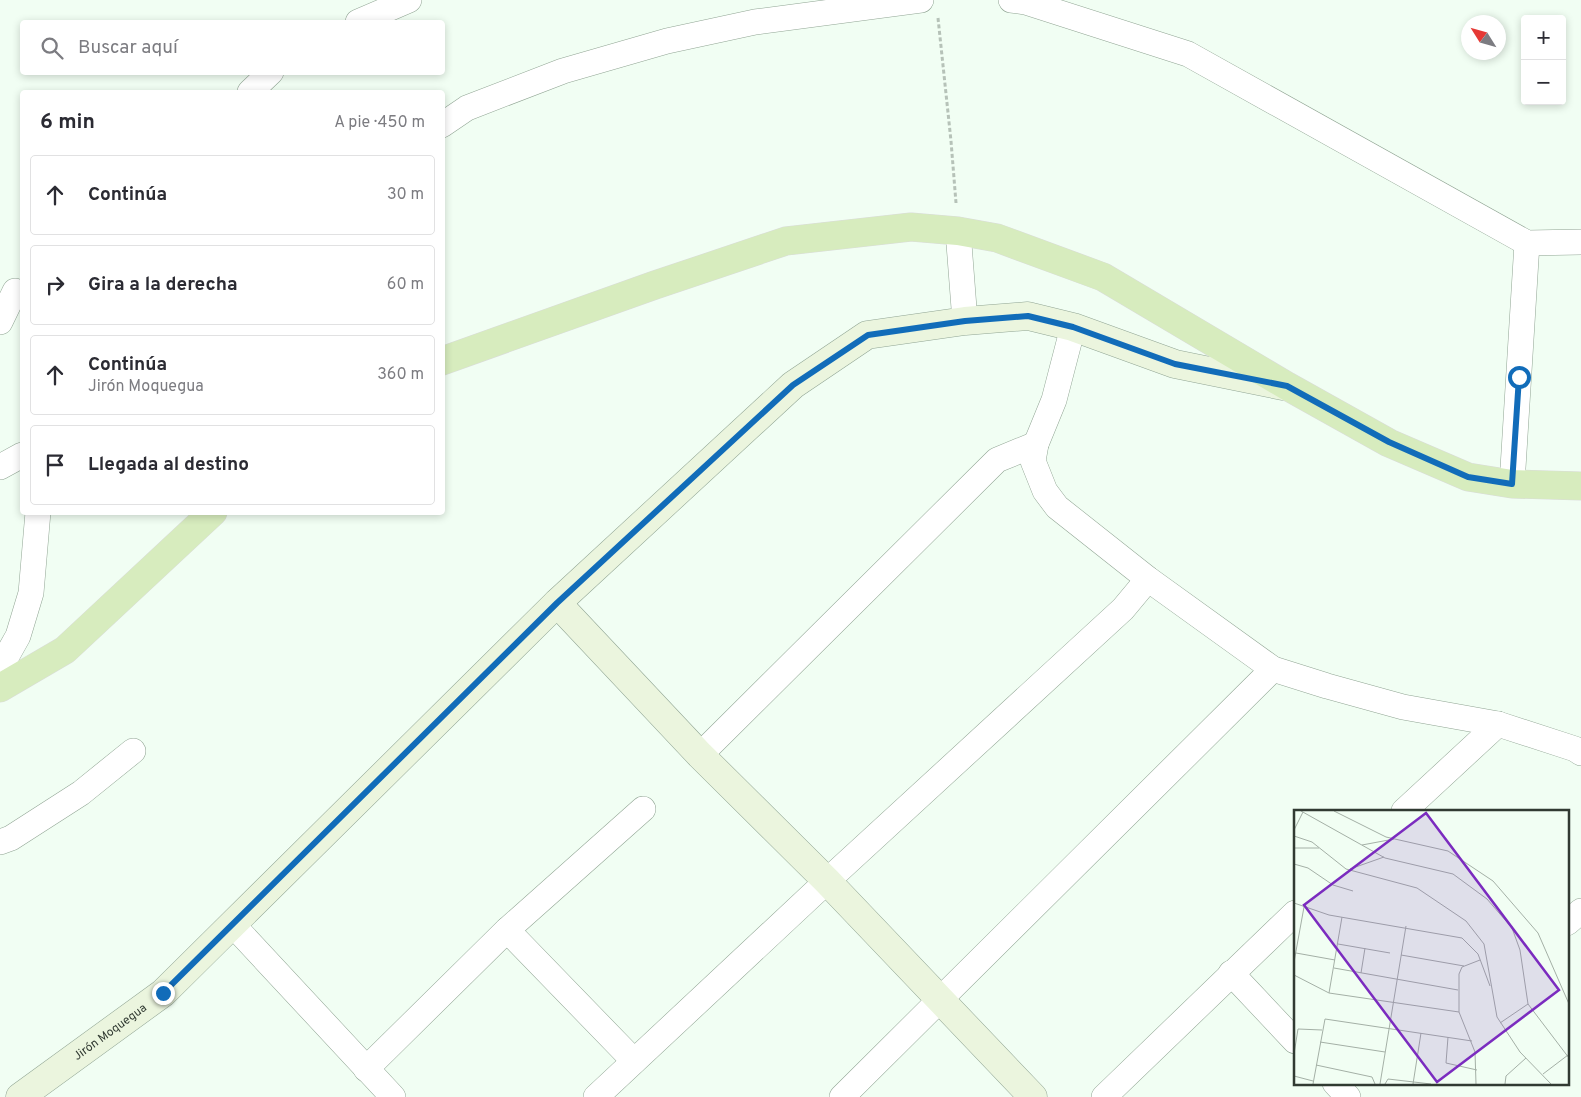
<!DOCTYPE html>
<html lang="es">
<meta charset="utf-8">
<style>
:root{--surface:#fff;--page:#f7f7f7;--text:#2b2b33;--muted:#7c7c81;--line:#e1e1e2}
body{margin:0;font-family:Overpass,sans-serif;background:var(--page);color:var(--text)}
.controls{position:absolute;right:15px;top:15px;display:grid;overflow:hidden;border-radius:5px;box-shadow:0 2px 8px #0003}
.controls button{width:45px;height:45px;display:grid;place-items:center;padding:0;border:0;border-bottom:1px solid var(--line);background:var(--surface);color:var(--text);font:25px sans-serif}
.compass{position:absolute;left:1461px;top:15px;width:45px;height:45px;border-radius:50%;background:var(--surface);box-shadow:0 2px 8px #0003;rotate:307deg}
.stop{position:absolute;width:15px;height:15px;margin:-11px;border:4px solid #116cb9;border-radius:50%;background:#fff}
.stop.end{background:#116cb9;border-color:#fff;box-shadow:0 1px 5px #0008}
.list{margin:0;padding:0;list-style:none}
h2{display:flex;justify-content:space-between;align-items:center;height:65px;margin:0;padding:0 20px;font-size:21px}
h2 small{font-size:16px;font-weight:400;color:var(--muted)}
.list li{display:grid;grid-template-columns:32px 1fr auto;gap:15px;align-items:center;box-sizing:border-box;height:80px;margin:0 10px 10px;padding:0 10px;border:1px solid var(--line);border-radius:5px}
.list b{display:block;font-size:19px;white-space:nowrap}
.list p{margin:0;font-size:16px;white-space:nowrap;color:var(--muted)}
.list em{font-size:16px;font-style:normal;color:var(--muted)}
.icon{flex:none;width:28px;height:28px;fill:none;stroke:currentColor;stroke-width:2;stroke-linecap:round;stroke-linejoin:round}
.map{position:relative;flex:none;width:1581px;height:1097px;overflow:hidden}
.search{position:absolute;background:var(--surface);box-shadow:0 2px 8px #0003;left:20px;top:20px;width:425px;height:55px;display:flex;align-items:center;gap:12px;box-sizing:border-box;padding:0 18px;border-radius:5px;color:var(--muted);font-size:19px}
.panel{position:absolute;background:var(--surface);box-shadow:0 2px 8px #0003;left:20px;top:90px;width:425px;height:425px;border-radius:5px}
.map>svg:first-child{display:block}
.lines{fill:none;stroke-linecap:round;stroke-linejoin:round}
.street-casing{stroke:#91a594;stroke-width:26}
.secondary-casing{stroke:#91a594;stroke-width:29}
.primary-casing{stroke:#dadcda;stroke-width:29}
.path{stroke:#b6c2b8;stroke-width:3;stroke-dasharray:4 2.5;stroke-linecap:butt}
.street{stroke:#fff;stroke-width:25}
.secondary{stroke:#ebf5de;stroke-width:28}
.primary{stroke:#d7ecbe;stroke-width:28}
.route{stroke:#116cb9;stroke-width:6}
.labels{text-anchor:middle;stroke-width:5;stroke-linejoin:round;paint-order:stroke}
.street-label{font-size:12px;fill:#313a32;stroke:#fff}
.inset-road{fill:none;stroke:#a4b0a6;stroke-width:1}
.view{fill:#7b2cbf;fill-opacity:0.15;stroke:#7b2cbf;stroke-width:2.5}
.inset-edge{fill:none;stroke:#313a32;stroke-width:2.5}
</style>
<div class="map">
<svg width="1581" height="1097" viewBox="0 0 1581 1097">
<rect width="100%" height="100%" fill="#f1fef3"/>
<g class="lines">
<defs>
<g id="street">
<polyline points="1011,0 1026,2 1188,54 1527,243 1581,242"/>
<polyline points="358,22 409,0"/>
<polyline points="250,92 271,72"/>
<polyline points="442,125 467,108 563,71 667,41 755,22 921,0"/>
<polyline points="958,231 965,321"/>
<polyline points="0,322 15,291"/>
<polyline points="1073,327 1054,400 1036,444 1033,461 1045,491 1057,507 1148,579 1273,669 1327,686 1403,707 1498,724 1575,749 1581,753"/>
<polyline points="0,467 22,455"/>
<polyline points="1512,484 1527,243"/>
<polyline points="0,668 18,636 31,593 38,512"/>
<polyline points="700,755 997,460 1036,444"/>
<polyline points="1404,811 1498,724"/>
<polyline points="0,842 11,838 81,793 133,751"/>
<polyline points="1567,923 1581,911"/>
<polyline points="233,925 393,1097"/>
<polyline points="507,930 634,1061"/>
<polyline points="1231,973 1295,1041"/>
<polyline points="366,1069 507,930 643,809"/>
<polyline points="1335,1083 1348,1097"/>
<polyline points="596,1097 827,881 1123,609 1148,579"/>
<polyline points="842,1097 1273,669"/>
<polyline points="1104,1097 1295,913"/>
</g>
<g id="secondary">
<polyline points="557,603 700,755 827,881 1033,1097"/>
<path id="s1" d="M 20,1097 L 163,993 L 557,603 L 793,385 L 867,335 L 965,321 L 1028,316 L 1073,327 L 1175,364 L 1283,386"/>
</g>
<g id="primary">
<polyline points="442,361 655,285 786,241 911,227 958,231 997,238 1103,277 1287,386 1389,443 1468,477 1512,484 1581,486"/>
<polyline points="0,688 65,650 213,512"/>
</g>
</defs>
<use href="#street" class="street-casing"/>
<use href="#secondary" class="secondary-casing"/>
<use href="#primary" class="primary-casing"/>
<polyline class="path" points="938,18 951,141 956,203"/>
<use href="#street" class="street"/>
<use href="#secondary" class="secondary"/>
<use href="#primary" class="primary"/>
</g>
<g class="lines">
<polyline class="route" points="163,993 557,603 793,385 868,335 965,321 1028,316 1073,327 1175,364 1287,386 1389,442 1468,477 1512,484 1519,377"/>
</g>
<g class="labels">
<g class="street-label">
<text dy="4" stroke="none"><textPath href="#s1" startOffset="111">Jirón Moquegua</textPath></text>
</g>
</g>
<g transform="translate(1294 810)">
<rect width="275" height="275" fill="#f1fef3"/>
<path class="inset-road" d="M 7,1 L 91,48 L 159,64 L 193,89 L 218,118 L 226,140 L 234,194 L 275,248M 40,1 L 92,27 L 154,41 L 199,71 L 244,123 L 275,194M 0,20 L 9,2M 0,26 L 18,32 L 52,59 L 123,78 L 172,111 L 190,134 L 203,207 L 226,242 L 257,274M 68,35 L 100,29M 0,38 L 25,38M 0,54 L 14,58 L 39,75 L 59,81M 56,59 L 90,47M 0,93 L 35,105 L 168,128 L 184,144 L 196,176M 44,134 L 96,143M 2,143 L 41,150M 107,145 L 170,156M 0,152 L 10,97M 40,158 L 164,180M 67,163 L 71,138M 0,165 L 35,183 L 165,202M 35,183 L 48,107M 206,213 L 234,194M 154,227 L 152,253 L 183,260M 26,232 L 91,242M 0,244 L 4,219 L 28,220M 22,255 L 78,267 L 81,274M 249,264 L 274,245M 0,266 L 19,271M 19,274 L 31,209 L 178,231M 86,274 L 112,116M 91,274 L 94,269 L 137,274M 119,274 L 127,223M 182,274 L 181,242 L 165,202 L 165,164 L 168,157 L 186,150M 211,274 L 212,266 L 232,248"/>
<path class="view" d="M 132,3 L 265,180 L 143,272 L 10,95 Z"/>
<rect width="275" height="275" class="inset-edge"/>
</g>
</svg>
<div class="controls">
<button>+</button>
<button>−</button>
</div>
<svg class="compass" viewBox="-18 -18 36 36"><path d="M0-13l5 13h-10z" fill="#e53935"/><path d="M0 13l5-13h-10z" fill="#7c7c81"/></svg>
<div class="stop" style="left:1519px;top:377px"></div>
<div class="stop end" style="left:163px;top:993px"></div>
<div class="search"><svg class="icon" aria-label="search" viewBox="0 0 24 24"><circle cx="10" cy="10" r="6"/><path d="M15 15l6 6"/></svg>Buscar aquí</div>
<section class="panel">
<h2>6 min<small>A pie · 450 m</small></h2>
<ul class="list">
<li><svg class="icon" aria-label="ahead" viewBox="0 0 24 24"><path d="M12 20V5M6 11l6-6 6 6"/></svg><div><b>Continúa</b></div><em>30 m</em></li>
<li><svg class="icon" aria-label="right" viewBox="0 0 24 24"><path d="M7 20v-9h11M14 6l5 5-5 5"/></svg><div><b>Gira a la derecha</b></div><em>60 m</em></li>
<li><svg class="icon" aria-label="ahead" viewBox="0 0 24 24"><path d="M12 20V5M6 11l6-6 6 6"/></svg><div><b>Continúa</b><p>Jirón Moquegua</p></div><em>360 m</em></li>
<li><svg class="icon" aria-label="arrive" viewBox="0 0 24 24"><path d="M6 21V4h12l-3 4 3 4H6"/></svg><div><b>Llegada al destino</b></div></li>
</ul>
</section>
</div>
